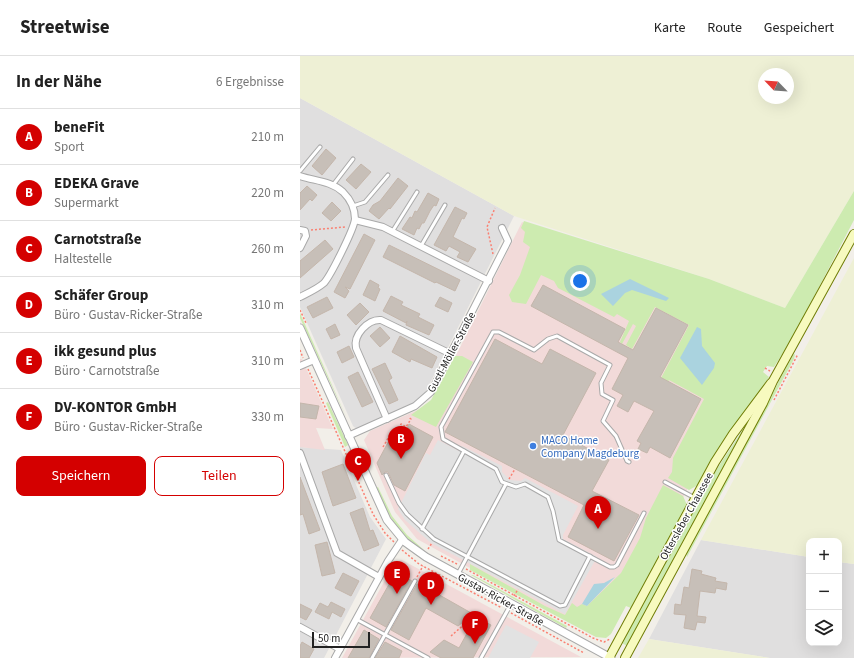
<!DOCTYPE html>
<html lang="de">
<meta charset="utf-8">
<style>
:root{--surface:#fff;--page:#f2f2f2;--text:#222;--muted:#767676;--line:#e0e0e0;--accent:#d40000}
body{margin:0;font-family:"Source Sans 3",sans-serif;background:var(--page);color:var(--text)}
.controls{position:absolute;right:12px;bottom:12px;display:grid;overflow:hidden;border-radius:8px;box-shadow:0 4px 16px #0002}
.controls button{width:36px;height:36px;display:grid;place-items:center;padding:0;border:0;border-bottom:1px solid var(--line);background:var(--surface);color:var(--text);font:20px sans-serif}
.compass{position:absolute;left:458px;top:12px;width:36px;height:36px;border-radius:50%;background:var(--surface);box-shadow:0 4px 16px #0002;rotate:295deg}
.scale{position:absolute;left:12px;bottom:10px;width:58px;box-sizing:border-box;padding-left:4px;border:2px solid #222;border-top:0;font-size:11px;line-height:14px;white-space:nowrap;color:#222;-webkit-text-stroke:3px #fff;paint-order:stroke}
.you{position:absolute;left:280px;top:225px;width:14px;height:14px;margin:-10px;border:3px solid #fff;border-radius:50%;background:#1a73e8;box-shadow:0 0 0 6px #1a73e833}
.badge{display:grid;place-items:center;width:26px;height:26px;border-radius:50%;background:var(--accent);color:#fff;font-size:13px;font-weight:700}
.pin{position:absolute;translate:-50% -33px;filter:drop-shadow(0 1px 2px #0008)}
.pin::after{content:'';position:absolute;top:21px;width:14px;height:12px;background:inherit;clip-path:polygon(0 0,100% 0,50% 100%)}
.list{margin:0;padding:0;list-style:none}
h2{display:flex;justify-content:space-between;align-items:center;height:52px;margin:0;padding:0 16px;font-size:17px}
h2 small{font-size:13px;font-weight:400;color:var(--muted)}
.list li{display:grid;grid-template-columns:26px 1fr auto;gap:12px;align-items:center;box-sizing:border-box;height:56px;padding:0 16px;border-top:1px solid var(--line)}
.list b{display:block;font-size:15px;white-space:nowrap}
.list p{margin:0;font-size:13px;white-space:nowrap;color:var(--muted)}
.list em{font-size:13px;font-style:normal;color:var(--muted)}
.actions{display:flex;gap:8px;padding:12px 16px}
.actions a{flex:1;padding:9px 0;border:1px solid var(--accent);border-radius:8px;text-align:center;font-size:14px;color:var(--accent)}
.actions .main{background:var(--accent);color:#fff}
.icon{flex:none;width:22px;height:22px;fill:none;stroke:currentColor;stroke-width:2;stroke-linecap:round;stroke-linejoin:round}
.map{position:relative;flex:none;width:554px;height:602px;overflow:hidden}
header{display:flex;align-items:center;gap:24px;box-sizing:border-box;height:56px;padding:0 20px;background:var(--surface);border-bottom:1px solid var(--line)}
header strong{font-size:19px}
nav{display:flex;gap:22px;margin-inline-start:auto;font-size:14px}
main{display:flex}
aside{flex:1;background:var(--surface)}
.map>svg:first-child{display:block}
.residential{fill:#e0dfdf}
.commercial{fill:#f2dad9}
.farmland{fill:#eef0d5;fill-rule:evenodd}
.grass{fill:#cdebb0}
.parking{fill:#e2e2e2}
.water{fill:#aad3df}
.building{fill:#c7bfb8;stroke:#c4b6ab}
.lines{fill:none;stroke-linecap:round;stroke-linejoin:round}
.service-casing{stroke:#a9a9a9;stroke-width:5}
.minor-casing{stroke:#a9a9a9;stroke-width:8}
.tertiary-casing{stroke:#a9a9a9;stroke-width:9}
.secondary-casing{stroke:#707d05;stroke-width:10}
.path{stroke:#fa8072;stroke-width:1.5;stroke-dasharray:2 2;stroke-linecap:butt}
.service{stroke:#fff;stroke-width:3}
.minor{stroke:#fff;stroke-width:6}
.tertiary{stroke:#fff;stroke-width:7}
.secondary{stroke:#f7fabf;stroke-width:8}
.shop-dot{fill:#3f7fe0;stroke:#fff;stroke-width:1.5}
.labels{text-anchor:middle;stroke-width:3;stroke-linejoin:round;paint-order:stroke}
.street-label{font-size:11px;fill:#222;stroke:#fff}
.shop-label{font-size:11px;fill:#366cbe;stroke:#fff;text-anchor:start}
</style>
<header>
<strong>Streetwise</strong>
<nav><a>Karte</a><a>Route</a><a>Gespeichert</a></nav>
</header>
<main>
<aside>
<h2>In der Nähe<small>6 Ergebnisse</small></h2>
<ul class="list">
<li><span class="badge">A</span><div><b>beneFit</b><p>Sport</p></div><em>210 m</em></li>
<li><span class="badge">B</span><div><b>EDEKA Grave</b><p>Supermarkt</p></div><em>220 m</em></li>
<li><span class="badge">C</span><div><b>Carnotstraße</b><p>Haltestelle</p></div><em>260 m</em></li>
<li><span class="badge">D</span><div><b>Schäfer Group</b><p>Büro · Gustav-Ricker-Straße</p></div><em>310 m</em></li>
<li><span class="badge">E</span><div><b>ikk gesund plus</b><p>Büro · Carnotstraße</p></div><em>310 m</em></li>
<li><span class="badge">F</span><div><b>DV-KONTOR GmbH</b><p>Büro · Gustav-Ricker-Straße</p></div><em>330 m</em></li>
</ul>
<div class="actions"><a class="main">Speichern</a><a>Teilen</a></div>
</aside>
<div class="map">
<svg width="554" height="602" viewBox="0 0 554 602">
<rect width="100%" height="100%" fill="#f2efe9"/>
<g class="residential">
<polygon points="0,42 214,160 122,343 58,374 53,370 0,251"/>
<polygon points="0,391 41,394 70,461 86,483 24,602 0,602"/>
<polygon points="401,484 509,501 509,587 539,587 539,506 554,508 554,602 470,602 349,583"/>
</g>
<g class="commercial">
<polygon points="222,166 501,260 414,383 311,577 296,581 117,483 95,456 64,384 70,375 127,350 137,338"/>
<polygon points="0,303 2,303 33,373 16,372 25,394 0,391"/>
<polygon points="102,504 281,601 42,602 95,506"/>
</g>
<g class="farmland">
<path d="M 0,0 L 554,0 L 554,135 L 485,252 L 409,223 L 214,160 L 0,42 ZM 464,18 L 488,18 L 488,42 L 464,42 Z"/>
<polygon points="554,202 554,508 539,506 539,485 509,485 509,501 401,484"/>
<polygon points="349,583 470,602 338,602"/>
</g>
<g class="grass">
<polygon points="554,135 554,164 492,283 474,311 467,310 463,316 469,321 413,403 398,429 389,434 368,422 372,416 373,402 404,343 369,324 355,348 349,345 389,269 355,251 332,293 326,289 336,270 333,268 322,288 320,286 329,265 317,258 314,261 258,232 254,225 241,219 226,248 212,246 209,239 220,219 230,191 223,186 225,176 221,172 224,165 409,223 485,252"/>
<polygon points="0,257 47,363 0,262"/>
<polygon points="495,298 494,303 387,501 386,497 493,299"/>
<polygon points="155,300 162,300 173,306 136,371 111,359 131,344"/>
<polygon points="28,346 48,389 45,391 26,347"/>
<polygon points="457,352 327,590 322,587 413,419"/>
<polygon points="363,429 383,440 387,449 331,552 326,550 311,578 306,582 296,581 170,514 170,508 245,550 265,559 272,547 277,551 282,548 287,550 321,517 340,482 346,462"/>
<path d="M 78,431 L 92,460 L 107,479 L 124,494 C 99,482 87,456 76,432 Z"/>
<polygon points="171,519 173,519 267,570 266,572"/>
</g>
<g class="parking">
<polygon points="138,384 159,395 162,390 202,410 202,416 210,424 221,425 225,422 278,450 263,479 263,483 297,501 265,558 131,487 105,464 98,453 126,397 130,399"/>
<polygon points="206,569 239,586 230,602 188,602"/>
</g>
<g class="water">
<polygon points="330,223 369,242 366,245 332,234 325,237 313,250 301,238"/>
<polygon points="397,271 401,273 402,290 415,307 414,312 402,329 380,302"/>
<polygon points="315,521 287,550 282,548 294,528 304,527"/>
</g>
<g class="building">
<polygon points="26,93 36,102 22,119 12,110"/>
<polygon points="61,108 71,116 56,133 46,124"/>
<polygon points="98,122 108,130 90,153 89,152 79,163 69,155 73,149 80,145"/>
<polygon points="7,130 17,139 12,145 10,143 0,154 0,137"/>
<polygon points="128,137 139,143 136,150 134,149 130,155 124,167 122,167 119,173 117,172 114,179 102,173 110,161 112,162 115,155 117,156"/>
<polygon points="32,146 41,155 31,165 22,157"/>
<polygon points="155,151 167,157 164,163 162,162 153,181 176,193 168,206 157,201 160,196 149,190 146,195 134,189"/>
<polygon points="64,178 75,184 50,233 45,231 49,235 45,242 34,236"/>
<polygon points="25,184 33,193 0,222 0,205"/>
<polygon points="89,189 160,224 155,235 136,226 135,227 83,201"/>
<polygon points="70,224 79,229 78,232 80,233 75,245 63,239"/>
<polygon points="243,229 325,273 318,286 333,294 356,252 388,269 360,321 401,343 370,402 350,391 347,397 338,393 341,387 337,385 354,355 334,345 328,356 317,350 323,339 312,333 328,302 231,250"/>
<polygon points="91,240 103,246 101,249 120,258 118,261 134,269 129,279 106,269 107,265 106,267 83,255"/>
<polygon points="27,241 33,252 13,262 7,251"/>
<polygon points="140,241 152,247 148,256 135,250"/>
<polygon points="60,247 69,256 56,269 47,259"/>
<polygon points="35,268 40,279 31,283 26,273"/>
<polygon points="80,271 90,282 80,291 70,280"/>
<polygon points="100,280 137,301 132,312 111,303 110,306 92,296"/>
<polygon points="195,283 242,308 250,293 296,317 263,379 309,404 292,435 339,459 314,505 268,481 284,449 145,376"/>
<polygon points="49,290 54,301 42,307 37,296"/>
<polygon points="85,307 92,322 89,324 98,344 89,348 72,313"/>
<polygon points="58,316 73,346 62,351 48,321"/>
<polygon points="0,347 19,350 16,363 0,361"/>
<polygon points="109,368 133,381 105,435 94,429 88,416 85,416 82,419 77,407 92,379 95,381 101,370 107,373"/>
<polygon points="43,408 56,442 33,450 22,416"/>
<polygon points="0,421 20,474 9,478 3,458 0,459"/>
<polygon points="63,452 70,475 73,474 79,489 64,495 50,457"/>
<polygon points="27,486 35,517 22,520 15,489"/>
<polygon points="392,513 402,515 401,518 416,522 415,525 427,527 426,534 416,532 415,537 400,535 397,560 406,561 405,567 397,566 395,574 384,572 386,559 374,558 375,548 381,549 384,531 389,532"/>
<polygon points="96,516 112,525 86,571 70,562"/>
<polygon points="43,517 59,525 51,540 35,532"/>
<polygon points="117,528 120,528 173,558 158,570 126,552 109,584 91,574"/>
<polygon points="31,546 45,553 41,561 32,556 29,563 15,556 20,547 28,551"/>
<polygon points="0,548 12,554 6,564 0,561"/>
<polygon points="176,561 191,569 173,602 141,602 130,596 144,584 159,592"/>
<polygon points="64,574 79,583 69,602 48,602"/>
<polygon points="2,586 14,593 9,602 0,602 0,590"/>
<polygon points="85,586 102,595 99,602 75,602"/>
</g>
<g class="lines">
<defs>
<g id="service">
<polyline points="0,115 20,91"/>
<polyline points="33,129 53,103"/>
<polyline points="53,150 65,146 88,119"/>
<polyline points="92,176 117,136"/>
<polyline points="121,190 145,149"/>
<polyline points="329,406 327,405 316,380 303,365 313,344 302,338 301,327 310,309 257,280 248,283 234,294 199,276 193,276 141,371 143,383 196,413 202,426 216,431 225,428 248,441 253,455 259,484 310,511 314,511 317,509 344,457"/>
<polyline points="86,419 99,447 107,458 134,483 260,550 265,549 290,500"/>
<polyline points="365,426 395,442"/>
<polyline points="122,473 164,395"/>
<polyline points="158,518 206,428"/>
<polyline points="56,563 128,602"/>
<polyline points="72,602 115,525"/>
<polyline points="181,602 211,548"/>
</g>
<g id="minor">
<path d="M 0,120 C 15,125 31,125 43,136 C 50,143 55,153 55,163 C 54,173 31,219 24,227 C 17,233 8,237 0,241"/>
<polyline points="55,164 83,171 189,225"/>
<polyline points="0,174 5,175 6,180 0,192"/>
<polyline points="0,310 14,304"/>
<path d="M 87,363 L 56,292 C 53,279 68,263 81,264 L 151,298"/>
<polyline points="48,380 115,350 131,336 208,185 202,172"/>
<polyline points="0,397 37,497 79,521"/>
<polyline points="0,571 40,593"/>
<polyline points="35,602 88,505 102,484"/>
</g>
<polyline id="tertiary" points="0,272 87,464 105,486 126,501 311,602"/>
<g id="secondary">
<polyline points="309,602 415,406 433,378 471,327"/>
<polyline points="325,602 463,347 473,325 554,178"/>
</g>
</defs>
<use href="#service" class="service-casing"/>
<use href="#minor" class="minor-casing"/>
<use href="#tertiary" class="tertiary-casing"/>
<use href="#secondary" class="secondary-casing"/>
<g class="path">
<polyline points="11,174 45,171"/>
<polyline points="193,198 187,171 195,152"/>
<polyline points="0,254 6,267"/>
<polyline points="0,294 3,302"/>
<polyline points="465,312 470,315"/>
<polyline points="8,313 73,458 85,477 94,486"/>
<polyline points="474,344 498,298"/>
<polyline points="83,391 91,377 95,379 101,368 106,371 111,363 108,361"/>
<polyline points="209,423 215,413"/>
<polyline points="128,493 132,487"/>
<polyline points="102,494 119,508 202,552"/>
<polyline points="141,500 157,508"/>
<polyline points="166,513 293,582 304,586 310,583"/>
<polyline points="117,521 123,510"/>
<polyline points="214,540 218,533"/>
<polyline points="211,557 284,597"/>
<polyline points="151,580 176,558"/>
</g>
<use href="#service" class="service"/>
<use href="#minor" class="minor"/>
<use href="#tertiary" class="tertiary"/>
<use href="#secondary" class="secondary"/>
</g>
<circle class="shop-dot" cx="233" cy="390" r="4"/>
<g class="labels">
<g class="street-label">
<text transform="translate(151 296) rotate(-62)" y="4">Gustl-Möller-Straße</text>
<text transform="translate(386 460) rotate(-61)" y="4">Ottersleber Chaussee</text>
<text transform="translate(201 543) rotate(29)" y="4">Gustav-Ricker-Straße</text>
</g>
<g class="shop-label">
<text x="241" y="388">MACO Home<tspan x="241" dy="13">Company Magdeburg</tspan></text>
</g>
</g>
</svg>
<div class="controls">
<button>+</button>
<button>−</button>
<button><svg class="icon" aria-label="layers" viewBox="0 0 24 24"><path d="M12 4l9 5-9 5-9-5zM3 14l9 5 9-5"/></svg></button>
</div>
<svg class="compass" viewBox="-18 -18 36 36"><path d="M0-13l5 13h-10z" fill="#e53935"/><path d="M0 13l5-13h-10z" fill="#767676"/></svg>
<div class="scale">50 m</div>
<div class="you"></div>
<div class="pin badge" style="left:298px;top:473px">A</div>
<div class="pin badge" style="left:101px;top:403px">B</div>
<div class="pin badge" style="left:58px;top:425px">C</div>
<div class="pin badge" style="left:131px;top:549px">D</div>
<div class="pin badge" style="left:97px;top:538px">E</div>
<div class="pin badge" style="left:175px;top:588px">F</div>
</div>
</main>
